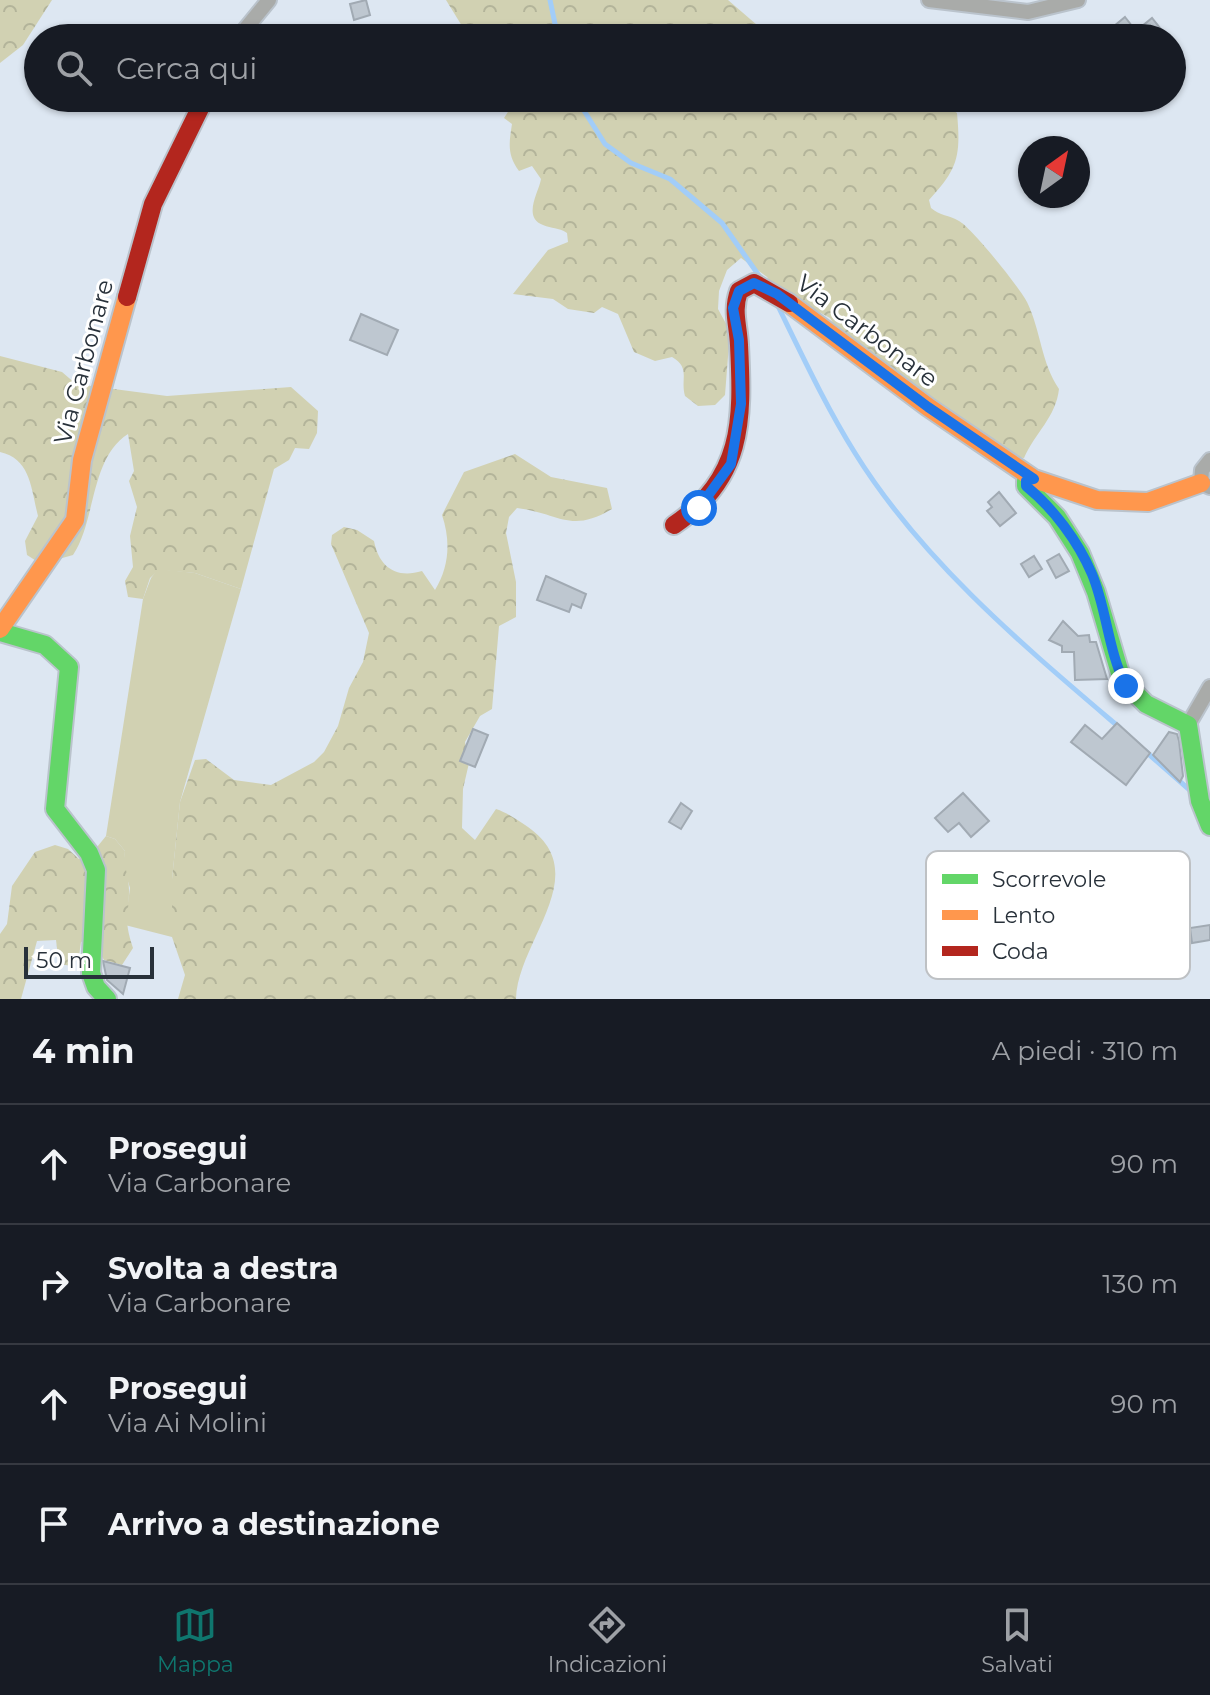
<!DOCTYPE html>
<html lang="it">
<meta charset="utf-8">
<style>
:root{--surface:#171b24;--page:#20242c;--text:#f1f3f6;--muted:#9ea1a6;--line:#363941;--accent:#0f766e}
body{margin:0;font-family:Montserrat,sans-serif;background:var(--page);color:var(--text)}
.compass{position:absolute;left:1018px;top:136px;width:72px;height:72px;border-radius:50%;background:var(--surface);box-shadow:0 2px 6px #0004;rotate:33deg}
.scale{position:absolute;left:24px;bottom:20px;width:130px;box-sizing:border-box;padding-left:8px;border:4px solid #28313a;border-top:0;font-size:22px;line-height:28px;white-space:nowrap;color:#28313a;-webkit-text-stroke:6px #fff;paint-order:stroke}
.stop{position:absolute;width:24px;height:24px;margin:-18px;border:6px solid #1a73e8;border-radius:50%;background:#fff}
.stop.end{background:#1a73e8;border-color:#fff;box-shadow:0 2px 8px #0008}
.list{margin:0;padding:0;list-style:none}
h2{display:flex;justify-content:space-between;align-items:center;height:104px;margin:0;padding:0 32px;font-size:34px}
h2 small{font-size:26px;font-weight:400;color:var(--muted)}
.list li{display:grid;grid-template-columns:52px 1fr auto;gap:24px;align-items:center;box-sizing:border-box;height:120px;padding:0 32px;border-top:2px solid var(--line)}
.list b{display:block;font-size:30px;white-space:nowrap}
.list p{margin:0;font-size:26px;white-space:nowrap;color:var(--muted)}
.list em{font-size:26px;font-style:normal;color:var(--muted)}
.icon{flex:none;width:44px;height:44px;fill:none;stroke:currentColor;stroke-width:2;stroke-linecap:round;stroke-linejoin:round}
.map{position:relative;flex:none;width:1210px;height:999px;overflow:hidden}
.search{position:absolute;background:var(--surface);box-shadow:0 2px 6px #0004;left:24px;right:24px;top:24px;height:88px;display:flex;align-items:center;gap:20px;box-sizing:border-box;padding:0 28px;border-radius:44px;color:var(--muted);font-size:30px}
.sheet{height:584px;background:var(--surface)}
nav{display:flex;justify-content:space-around;align-items:center;box-sizing:border-box;height:112px;border-top:2px solid var(--line);background:var(--surface);font-size:22px;color:var(--muted)}
nav a{display:grid;justify-items:center;gap:4px}
nav .on{color:var(--accent)}
.map>svg:first-child{display:block}
.green{fill:#d1d1b2}
.forest{fill:url(#forest-crowns)}
.lines{fill:none;stroke-linecap:round;stroke-linejoin:round}
.stream{stroke:#a2cdf8;stroke-width:5}
.building{fill:#bec7d0;stroke:#a1aab3;stroke-width:2}
.street-casing{stroke:#bac3cc;stroke-width:18}
.fast-casing{stroke:#bac3cc;stroke-width:22}
.slow-casing{stroke:#bac3cc;stroke-width:22}
.jam-casing{stroke:#bac3cc;stroke-width:22}
.street{stroke:#a9aba9;stroke-width:14}
.fast{stroke:#63d668;stroke-width:18}
.slow{stroke:#ff974d;stroke-width:18}
.jam{stroke:#b3261e;stroke-width:18}
.route{stroke:#1a73e8;stroke-width:10}
.labels{text-anchor:middle;stroke-width:6;stroke-linejoin:round;paint-order:stroke}
.street-label{font-size:24px;fill:#28313a;stroke:#fff}
.key{fill:#fff;stroke:#bec1c4;stroke-width:2}
.key-label{font-size:22px;fill:#28313a}
</style>
<div class="map">
<svg width="1210" height="999" viewBox="0 0 1210 999">
<defs>
<pattern id="forest-crowns" width="20" height="18" patternUnits="userSpaceOnUse" patternTransform="scale(2)"><rect width="20" height="18" fill="#d1d1b2"/><path d="M2 6a3 3 0 1 1 6 0M12 15a3 3 0 1 1 6 0" fill="none" stroke="#b3b49a"/></pattern>
</defs>
<rect width="100%" height="100%" fill="#dde7f2"/>
<polygon class="green" points="158,569 195,573 241,589 180,802 172,879 172,937 125,925 130,888 123,865 125,851 115,839 106,836 143,599 151,578"/>
<g class="forest">
<polygon points="0,0 52,0 23,45 0,63"/>
<polygon points="446,0 728,0 772,38 477,38 462,26"/>
<path d="M 517,98 L 891,98 L 945,105 L 957,113 C 961,156 958,169 929,200 L 931,208 C 940,216 949,215 959,221 C 971,227 1020,288 1027,302 C 1041,331 1041,363 1059,389 C 1056,417 1035,433 1024,458 L 1015,457 L 845,342 L 830,318 L 776,289 L 767,277 L 741,258 L 727,270 L 719,291 L 718,309 L 730,331 L 725,395 L 715,405 L 698,406 L 685,396 C 680,379 691,368 672,357 L 655,361 L 634,352 L 618,314 L 602,307 L 594,313 L 568,309 L 553,299 L 513,294 L 548,250 L 568,242 L 567,233 C 558,227 552,229 543,225 C 522,217 539,192 541,179 L 532,166 L 519,171 C 507,155 509,143 512,124 L 504,118 Z"/>
<path d="M 0,356 L 62,372 L 76,384 L 167,396 L 291,387 L 318,411 L 317,433 L 309,449 L 295,448 L 289,460 L 274,469 L 241,589 L 195,573 L 159,570 L 150,578 L 143,599 L 128,597 L 125,581 L 133,567 L 130,536 L 137,507 L 129,481 L 134,471 L 128,434 C 90,458 96,521 73,555 L 41,564 L 27,555 L 25,541 L 38,516 C 31,489 31,459 0,452 Z"/>
<path d="M 515,454 L 551,477 L 607,488 L 612,509 C 570,534 559,513 517,508 L 509,517 L 506,533 L 516,582 L 516,617 L 499,626 L 492,709 L 480,716 L 465,742 L 469,763 L 463,789 L 462,828 L 475,840 L 496,809 C 508,813 517,820 528,827 C 595,874 518,940 516,999 L 178,999 L 185,975 L 172,937 L 172,879 L 180,802 L 195,760 L 206,759 L 234,780 L 271,785 L 314,762 L 324,752 L 338,726 L 349,688 L 363,662 L 369,633 L 331,544 L 332,535 L 344,527 L 357,530 L 374,541 C 379,567 396,579 422,571 L 435,590 C 449,567 451,542 442,515 L 464,472 Z"/>
<path d="M 106,836 L 115,839 L 125,851 C 123,866 129,876 129,890 C 129,918 123,917 133,948 L 122,965 L 104,960 L 92,938 L 81,942 L 79,956 L 72,966 L 59,964 L 56,940 L 37,941 L 21,999 L 0,999 L 0,934 L 7,924 L 12,886 L 35,852 L 55,845 L 68,849 L 79,859 L 89,857 Z"/>
</g>
<g class="lines">
<g class="stream">
<polyline points="550,0 558,38"/>
<polyline points="576,98 605,144 631,163 670,179 722,223 760,277"/>
<path d="M 776,302 C 801,353 825,405 855,453 C 922,561 1024,646 1120,728"/>
<polyline points="1145,751 1192,792"/>
</g>
</g>
<g class="building">
<polygon points="366,0 370,15 354,20 350,4"/>
<polygon points="1125,17 1136,31 1152,18 1168,38 1121,38 1113,27"/>
<polygon points="361,314 398,330 387,355 350,340"/>
<polygon points="999,492 1016,513 1000,526 987,511 992,507 988,502"/>
<polygon points="1059,554 1069,571 1056,578 1047,561"/>
<polygon points="1034,556 1042,569 1029,577 1021,564"/>
<polygon points="546,576 586,594 581,608 572,604 569,612 537,600"/>
<polygon points="1063,621 1078,636 1089,635 1090,642 1096,642 1107,679 1075,680 1074,652 1062,652 1062,646 1049,640"/>
<polygon points="1117,723 1150,753 1126,785 1071,742 1085,725 1102,739"/>
<polygon points="473,729 488,735 475,767 460,761"/>
<polygon points="1169,732 1177,734 1179,741 1183,776 1180,782 1153,755"/>
<polygon points="963,793 989,821 971,837 959,823 948,832 935,818"/>
<polygon points="681,803 692,811 681,829 669,822"/>
<polygon points="1210,925 1210,940 1192,943 1190,928"/>
<polygon points="103,961 130,968 123,994 107,980"/>
</g>
<g class="lines">
<defs>
<g id="street">
<polyline points="929,0 1028,12 1078,0"/>
<polyline points="238,38 269,0"/>
<polyline points="1210,460 1202,470 1201,483 1210,487"/>
<polyline points="1188,725 1210,687"/>
</g>
<g id="fast">
<polyline points="1032,480 1026,481 1026,486 1057,517 1080,553 1096,592 1122,680 1146,704 1188,725 1200,801 1210,826"/>
<polyline points="0,632 45,645 69,667 55,809 89,853 96,870 91,973 96,987 107,999"/>
</g>
<g id="slow">
<polyline points="789,303 928,407 1034,479 1097,500 1148,502 1201,483"/>
<polyline points="0,629 75,520 82,460 127,297"/>
</g>
<g id="jam">
<polyline points="127,297 153,204 205,98"/>
<path d="M 674,525 C 743,478 743,422 739,345 C 738,324 732,311 739,291 L 754,283 L 789,303"/>
</g>
</defs>
<use href="#street" class="street-casing"/>
<use href="#fast" class="fast-casing"/>
<use href="#slow" class="slow-casing"/>
<use href="#jam" class="jam-casing"/>
<use href="#street" class="street"/>
<use href="#fast" class="fast"/>
<use href="#slow" class="slow"/>
<use href="#jam" class="jam"/>
</g>
<g class="lines">
<path class="route" d="M 699,508 L 731,464 L 741,404 L 739,340 L 733,308 L 739,291 L 754,283 L 777,294 L 928,407 L 1034,479 L 1026,481 L 1026,486 C 1053,508 1078,541 1092,574 C 1107,610 1108,651 1126,686"/>
</g>
<g class="labels">
<g class="street-label">
<text transform="translate(867 331) rotate(37)" y="8">Via Carbonare</text>
<text transform="translate(84 362) rotate(-75)" y="8">Via Carbonare</text>
</g>
</g>
<rect x="926" y="851" width="264" height="128" rx="12" class="key"/>
<rect x="942" y="874" width="36" height="10" fill="#63d668"/>
<rect x="942" y="910" width="36" height="10" fill="#ff974d"/>
<rect x="942" y="946" width="36" height="10" fill="#b3261e"/>
<g class="key-label">
<text x="992" y="887">Scorrevole</text>
<text x="992" y="923">Lento</text>
<text x="992" y="959">Coda</text>
</g>
</svg>
<svg class="compass" viewBox="-18 -18 36 36"><path d="M0-13l5 13h-10z" fill="#e53935"/><path d="M0 13l5-13h-10z" fill="#9ea1a6"/></svg>
<div class="scale">50 m</div>
<div class="stop" style="left:699px;top:508px"></div>
<div class="stop end" style="left:1126px;top:686px"></div>
<div class="search"><svg class="icon" aria-label="search" viewBox="0 0 24 24"><circle cx="10" cy="10" r="6"/><path d="M15 15l6 6"/></svg>Cerca qui</div>
</div>
<section class="sheet">
<h2>4 min<small>A piedi · 310 m</small></h2>
<ul class="list">
<li><svg class="icon" aria-label="ahead" viewBox="0 0 24 24"><path d="M12 20V5M6 11l6-6 6 6"/></svg><div><b>Prosegui</b><p>Via Carbonare</p></div><em>90 m</em></li>
<li><svg class="icon" aria-label="right" viewBox="0 0 24 24"><path d="M7 20v-9h11M14 6l5 5-5 5"/></svg><div><b>Svolta a destra</b><p>Via Carbonare</p></div><em>130 m</em></li>
<li><svg class="icon" aria-label="ahead" viewBox="0 0 24 24"><path d="M12 20V5M6 11l6-6 6 6"/></svg><div><b>Prosegui</b><p>Via Ai Molini</p></div><em>90 m</em></li>
<li><svg class="icon" aria-label="arrive" viewBox="0 0 24 24"><path d="M6 21V4h12l-3 4 3 4H6"/></svg><div><b>Arrivo a destinazione</b></div></li>
</ul>
</section>
<nav>
<a class="on"><svg class="icon" aria-label="map" viewBox="0 0 24 24"><path d="M3 6l6-2 6 2 6-2v14l-6 2-6-2-6 2zM9 4v14M15 6v14"/></svg>Mappa</a>
<a><svg class="icon" aria-label="directions" viewBox="0 0 24 24"><path d="M12 3l9 9-9 9-9-9zM9 14v-3h6M13 9l2 2-2 2"/></svg>Indicazioni</a>
<a><svg class="icon" aria-label="saved" viewBox="0 0 24 24"><path d="M7 4h10v16l-5-4-5 4z"/></svg>Salvati</a>
</nav>
